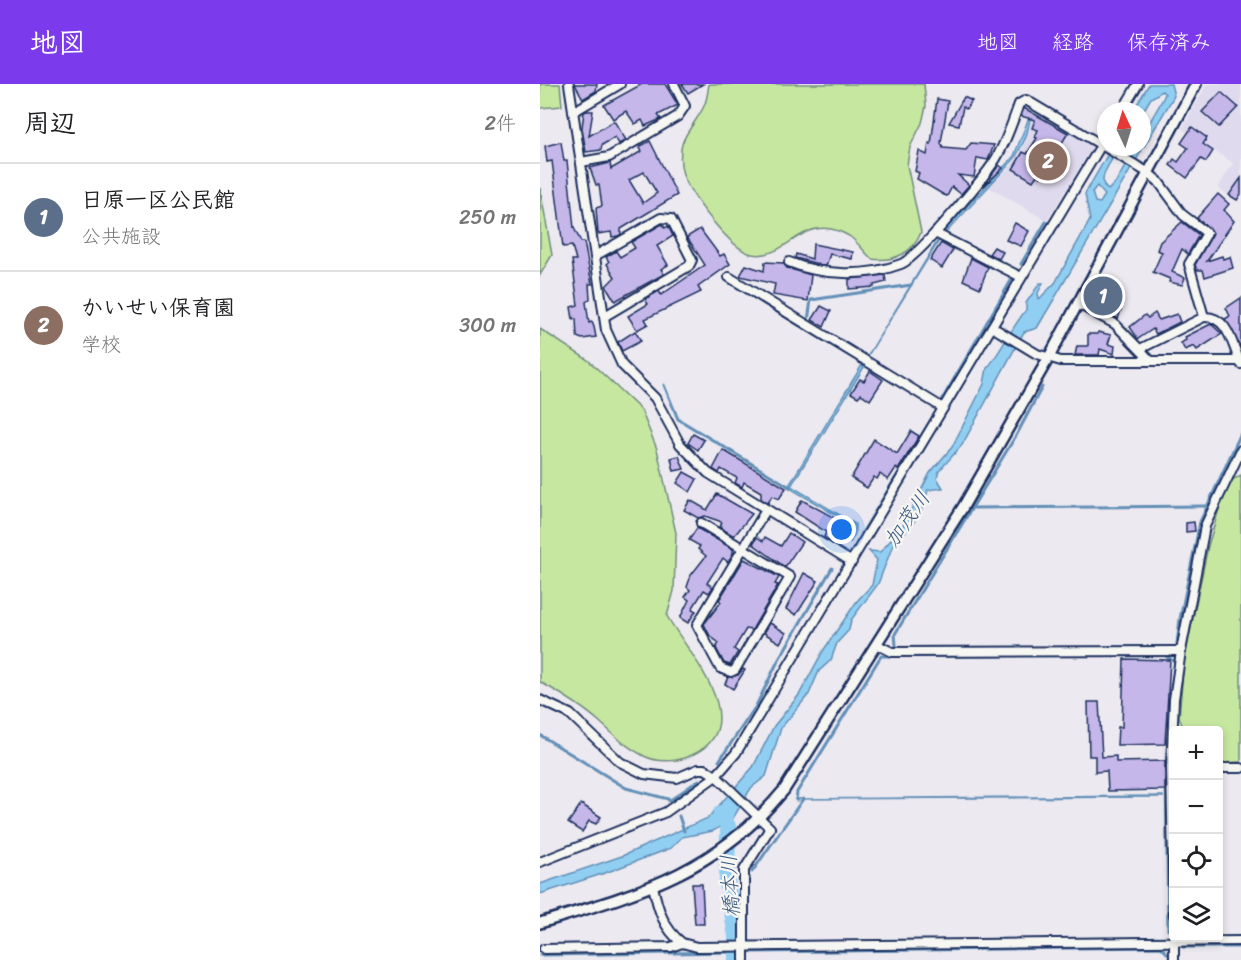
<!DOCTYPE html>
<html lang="ja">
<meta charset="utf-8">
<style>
:root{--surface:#fff;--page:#f2f2f2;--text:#202124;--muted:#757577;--line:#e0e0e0;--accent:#7c3aed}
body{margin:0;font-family:Sriracha,"Klee One",sans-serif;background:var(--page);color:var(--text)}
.controls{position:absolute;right:18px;bottom:18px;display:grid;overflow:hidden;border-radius:6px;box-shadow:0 3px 9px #0003}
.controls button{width:54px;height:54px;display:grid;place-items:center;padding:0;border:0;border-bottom:2px solid var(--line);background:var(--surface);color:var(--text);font:30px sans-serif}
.compass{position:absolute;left:557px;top:18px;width:54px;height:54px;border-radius:50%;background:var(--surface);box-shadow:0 3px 9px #0003;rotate:356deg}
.you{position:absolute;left:302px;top:446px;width:21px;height:21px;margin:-15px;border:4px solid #fff;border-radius:50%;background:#1a73e8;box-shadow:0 0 0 9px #1a73e833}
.badge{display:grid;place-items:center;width:39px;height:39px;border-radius:50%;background:var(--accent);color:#fff;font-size:20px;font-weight:700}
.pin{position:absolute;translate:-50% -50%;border:3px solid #fff;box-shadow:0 2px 6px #0006}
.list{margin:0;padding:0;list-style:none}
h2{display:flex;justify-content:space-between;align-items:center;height:78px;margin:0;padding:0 24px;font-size:26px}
h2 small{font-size:20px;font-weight:400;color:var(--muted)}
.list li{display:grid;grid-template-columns:39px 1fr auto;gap:18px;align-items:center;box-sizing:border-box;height:108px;padding:0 24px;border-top:2px solid var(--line)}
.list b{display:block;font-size:22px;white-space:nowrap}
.list p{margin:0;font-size:20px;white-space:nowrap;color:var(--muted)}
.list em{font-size:20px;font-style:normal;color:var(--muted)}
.icon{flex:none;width:33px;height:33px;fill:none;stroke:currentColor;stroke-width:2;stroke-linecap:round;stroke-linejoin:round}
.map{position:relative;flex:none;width:701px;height:876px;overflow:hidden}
header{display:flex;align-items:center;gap:36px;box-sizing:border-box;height:84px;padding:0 30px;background:var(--accent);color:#fff}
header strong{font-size:28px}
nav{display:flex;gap:33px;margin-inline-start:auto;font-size:21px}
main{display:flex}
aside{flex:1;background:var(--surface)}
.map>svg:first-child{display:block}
.built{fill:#e0daee}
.green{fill:#c6e7a0;stroke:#708b7f;stroke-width:1.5}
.water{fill:#91cff2;stroke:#628fb7;stroke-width:1.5;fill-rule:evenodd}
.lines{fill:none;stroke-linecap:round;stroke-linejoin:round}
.stream{stroke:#628fb7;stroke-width:3}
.river{stroke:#91cff2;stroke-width:16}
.building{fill:#c5b7e9;stroke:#1b2f5e;stroke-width:1.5;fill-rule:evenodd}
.minor-casing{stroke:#1b2f5e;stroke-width:12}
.tertiary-casing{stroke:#1b2f5e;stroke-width:14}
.minor{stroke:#f6f6f2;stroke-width:8}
.tertiary{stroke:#f6f6f2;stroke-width:9}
.labels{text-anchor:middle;stroke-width:4.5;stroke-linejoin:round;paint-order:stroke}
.water-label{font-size:21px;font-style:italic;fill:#385783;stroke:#f6f6f2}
</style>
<header>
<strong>地図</strong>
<nav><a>地図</a><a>経路</a><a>保存済み</a></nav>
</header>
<main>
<aside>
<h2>周辺<small>2件</small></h2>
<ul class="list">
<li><span class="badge" style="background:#5c6f8a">1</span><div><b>日原一区公民館</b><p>公共施設</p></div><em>250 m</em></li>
<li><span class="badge" style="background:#8d6e63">2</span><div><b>かいせい保育園</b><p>学校</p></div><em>300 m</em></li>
</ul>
</aside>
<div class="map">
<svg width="701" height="876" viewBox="0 0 701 876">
<rect width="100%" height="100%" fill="#ece9f0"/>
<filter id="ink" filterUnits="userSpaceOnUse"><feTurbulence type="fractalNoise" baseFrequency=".0167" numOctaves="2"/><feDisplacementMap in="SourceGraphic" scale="12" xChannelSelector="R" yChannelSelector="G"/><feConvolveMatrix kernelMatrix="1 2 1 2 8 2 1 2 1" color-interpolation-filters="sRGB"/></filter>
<g filter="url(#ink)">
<g class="built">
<polygon points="667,0 701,0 701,113 698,118 678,104 693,79 642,45"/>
<polygon points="496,23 532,46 531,49 551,61 552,64 507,137 449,103 471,81 482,63"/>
</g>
<g class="green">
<polygon points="0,0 20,0 22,22 0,24"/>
<path d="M 169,0 L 384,0 L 386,22 L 382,39 L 370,63 L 367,81 L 381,148 C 374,169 353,178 332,175 C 324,168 318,158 309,152 C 264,125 247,177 212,170 C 191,166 152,113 144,93 C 141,85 140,75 141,66 C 142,51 158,36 164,22 C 167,16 168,7 169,0 Z"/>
<polygon points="0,104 12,171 0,191"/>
<path d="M 0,245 L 48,276 L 101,326 L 117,365 L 136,449 L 134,507 L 127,532 C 147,568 217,641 152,671 C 139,678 118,679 104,672 C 86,663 75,652 61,639 C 42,622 22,610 0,598 Z"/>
<polygon points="701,391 701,678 681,679 678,646 644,646 639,633 644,577 668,462 683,412 692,396"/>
</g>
<g class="water">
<path d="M 609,0 L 631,0 L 634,12 L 497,244 L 484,248 L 422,361 L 399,387 L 397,394 L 403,404 L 388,406 L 384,421 L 372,441 L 353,461 L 338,500 L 311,536 L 309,546 L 297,559 L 291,576 L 279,587 L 269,610 L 241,644 L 226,692 L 211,704 L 192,736 L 173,747 L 142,753 L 131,764 L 65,789 L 0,810 L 0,800 L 82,772 L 168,734 L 213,683 L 234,642 L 259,611 L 283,567 L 317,517 L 332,501 L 337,476 L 329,467 L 340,468 L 361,445 L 390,389 L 412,363 L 444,300 L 447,284 C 453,280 476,237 486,226 L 486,219 L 500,199 L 503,199 L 498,209 L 499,215 L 515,199 L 550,136 L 545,110 L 572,63 L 580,63 C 573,75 554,96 568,106 L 576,98 L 596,63 L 602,63 C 602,45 618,27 625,10 L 622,7 L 611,14 L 602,29 L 593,27 ZM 557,102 L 565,111 L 560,119 L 555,118 L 552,108 Z"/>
<polygon points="493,23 486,53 475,74 400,155 327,273 403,148 474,72"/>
<polygon points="322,281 324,283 251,402 315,440 315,450 310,459 313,441 248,403"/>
<polygon points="623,712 623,713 254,715"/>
</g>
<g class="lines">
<g class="stream">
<polyline points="481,180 506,138"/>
<polyline points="188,198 361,303"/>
<polyline points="257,230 268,237 271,216 371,201"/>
<polyline points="124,301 138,335 250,403"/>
<polyline points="403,314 472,195"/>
<polyline points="434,424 666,422"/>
<polyline points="322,449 393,332"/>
<polyline points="374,572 624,571 635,578"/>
<polyline points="632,601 640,535 660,438 701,349"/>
<polyline points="0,651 86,704 128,715 132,719"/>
<polyline points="179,677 216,622 238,577 292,484"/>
<polyline points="258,716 256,716 257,708 341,572 357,572 355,550 477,350 502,303"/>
<polyline points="129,717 159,696"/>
<polyline points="139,732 144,747"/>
<polyline points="212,788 263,715"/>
<polyline points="628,846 626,679 630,632"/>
<polyline points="643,863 701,863"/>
<polyline points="212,868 621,863 632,874"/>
<polyline points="0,871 196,868"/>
</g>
<polyline class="river" points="181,729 188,742 187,797 196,853 196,876"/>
</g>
<g class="building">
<polygon points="35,0 57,0 56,7 43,15"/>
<polygon points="102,0 125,0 138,21 118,31 121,35 105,42 102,36 95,40 86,27 73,35 64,21"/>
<polygon points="142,0 163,0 148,9"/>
<polygon points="681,8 698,23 679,43 662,28"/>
<polygon points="424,13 432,17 426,25 423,23 419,41 409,39"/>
<polygon points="397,15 408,17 401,59 403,64 426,66 431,59 454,61 448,76 437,74 434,93 418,91 429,101 421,110 412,103 407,112 404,111 377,95 379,89 375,87 379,67 387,71 389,59 391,60"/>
<polygon points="484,24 528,49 501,93 497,91 493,97 473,85 483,68 487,70 497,54 495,53 498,46 492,44 495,36 481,32"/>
<polygon points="47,27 53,27 49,52 74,37 86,56 79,60 75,53 62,61 61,66 46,68 42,44 44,28"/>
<polygon points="652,43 667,54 663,60 673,67 666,78 661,75 647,94 630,81 634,75 638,78 648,64 641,59"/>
<path d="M 110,57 L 137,111 L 81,145 L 81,150 L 78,152 L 72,153 L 71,148 L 58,150 L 56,124 L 62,122 L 59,101 L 56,101 L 50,84 L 70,79 L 71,85 L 102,67 L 99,63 ZM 104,88 L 117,109 L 103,119 L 89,96 Z"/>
<polygon points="21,58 24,77 27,77 34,144 41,158 44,158 52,200 49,200 50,215 46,218 49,239 52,238 54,243 56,253 42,255 37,253 36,235 33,235 31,223 38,221 32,176 36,176 32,162 23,163 12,77 7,78 5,62"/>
<polygon points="459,81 463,84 444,102 444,101"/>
<polygon points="701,94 701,110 697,116 689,111"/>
<polygon points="678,110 689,120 684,126 694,137 667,177 682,172 683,175 690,173 693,184 665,193 663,186 657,186 655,181 673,149 657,134"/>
<polygon points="642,138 659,151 648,170 642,165 632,188 645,194 642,201 629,198 630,195 613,188 622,168 617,166 620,158"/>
<polygon points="475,139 489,147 481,162 466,156"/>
<polygon points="122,140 125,144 128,142 133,152 117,162 128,181 121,185 124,190 75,217 66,202 75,193 67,180 69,178 66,173 76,167 80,173 95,164 91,158"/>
<polygon points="160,145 180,172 184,170 190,180 158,203 161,208 105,235 108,240 97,246 88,232 108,220 105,215 119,207 121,211 165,181 147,153"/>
<polygon points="401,159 413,166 402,184 390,176"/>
<polygon points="273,160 313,168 312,175 290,170 286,182 255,174 256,170 272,175"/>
<polygon points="454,163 463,168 459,175 449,170"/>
<polygon points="431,174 448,183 440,204 423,196"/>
<polygon points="225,178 243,179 247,184 271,191 268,217 233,211 235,200 200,192 206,181 224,187"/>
<polygon points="345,191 346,198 334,201 334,203 309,205 309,195"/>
<polygon points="564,196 577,203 568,220 581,226 578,235 551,220"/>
<polygon points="701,214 701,264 685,235 690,232 686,224"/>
<polygon points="281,222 291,227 284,243 272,236"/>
<polygon points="615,229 619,236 637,230 640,238 616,250 613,245 598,255 590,243 605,231 608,234"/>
<polygon points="671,240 682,250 657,266 654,262 645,266 641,259 646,256 645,253"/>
<polygon points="95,247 101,257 82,267 78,258"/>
<polygon points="558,248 571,251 568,260 575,262 574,270 560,265 559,271 535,271 537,262 548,262 548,250 558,250"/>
<polygon points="330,287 343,296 330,316 321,310 318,313 311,309 320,295 324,297"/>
<polygon points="371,347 379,352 358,386 356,384 348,396 340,390 337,395 334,393 327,404 311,394 334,355 357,370"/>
<polygon points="153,350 164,356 158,366 148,359"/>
<polygon points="183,366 246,404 239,415 232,412 228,419 221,415 221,408 204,398 202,403 195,399 197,394 181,385 179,389 173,385"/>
<polygon points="139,372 144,385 134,387 131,374"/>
<polygon points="144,388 157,395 150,408 137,399"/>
<polygon points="177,410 212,430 194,452 179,443 182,439 179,437 165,432 158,434 144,426 150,416 167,426"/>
<polygon points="262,416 309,442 301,455 294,450 290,457 284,453 286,448 255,428"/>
<polygon points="654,438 655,447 646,448 646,439"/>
<polygon points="157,444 193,465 193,469 188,478 183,474 167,499 173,503 169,509 164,506 152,525 156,527 148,539 140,534 149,516 145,513 150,506 147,503 151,491 166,472 158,465 160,462 149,456"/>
<polygon points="249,449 262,458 245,483 213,460 217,453 223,457 225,453 241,462"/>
<polygon points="204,475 239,493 235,500 238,501 212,546 206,545 194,565 198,568 190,581 184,579 176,564 179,559 170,552 164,540 181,518 179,516"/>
<polygon points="264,489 278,497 256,531 246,525"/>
<polygon points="230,539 246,549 240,559 224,549"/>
<polygon points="584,575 630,576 625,660 577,661 578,643 582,643"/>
<polygon points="203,585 205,586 193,605 185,600 188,593 198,591"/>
<polygon points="548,618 559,618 562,673 576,672 576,678 625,677 625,706 568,707 567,687 555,688 555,672 549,672"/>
<polygon points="41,720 61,733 56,740 49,737 42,748 28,739"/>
<polygon points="152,800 162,800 164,840 155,840"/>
</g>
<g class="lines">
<defs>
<g id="minor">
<polyline points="29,0 66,246 82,281 115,314 140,360 168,389 312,478"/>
<polyline points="582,27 598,0"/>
<polyline points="33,28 80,0"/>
<polyline points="41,78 69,73 138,32 145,22 134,0"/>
<polyline points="395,149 481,193"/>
<polyline points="55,172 121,134 131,135 152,176 149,182 65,232"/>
<path d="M 249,178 C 282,192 327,193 361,180 C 377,174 449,89 458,71 C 467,55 473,37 479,20 L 486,16 L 607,88 L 618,97 L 643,131 L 667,149 L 649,180 L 664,233 C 689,232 692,262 701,280"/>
<polyline points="189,193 403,324"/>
<polyline points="538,220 575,240 611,277"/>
<polyline points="452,243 497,270 521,277 699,277"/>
<polyline points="600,265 664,233"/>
<polyline points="161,439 250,493 195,586 191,588 180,584 157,541 226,426"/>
<polyline points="338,561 352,568 641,567"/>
<polyline points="0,616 30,630 80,678 104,690 137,694 158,685 165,685 176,692 230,744 204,786 204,876"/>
<polyline points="678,684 701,684"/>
<polyline points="0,778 126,728 176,692 196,669 566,53"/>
<path d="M 113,802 C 118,825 123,844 142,859"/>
<polyline points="634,831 631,684 634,615 641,567 665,442 701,366"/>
<polyline points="634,855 634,876"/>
<polyline points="4,865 131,863 142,859 157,863 701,857"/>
</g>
<path id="tertiary" d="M 0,839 C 99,809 175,789 244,706 L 423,423 L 508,275 L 656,0"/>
</defs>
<use href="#minor" class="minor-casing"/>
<use href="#tertiary" class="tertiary-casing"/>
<use href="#minor" class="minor"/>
<use href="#tertiary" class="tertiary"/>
</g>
</g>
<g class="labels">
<g class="water-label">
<text transform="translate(367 435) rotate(-55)" y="7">加茂川</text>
<text transform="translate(190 802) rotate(-93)" y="7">橋本川</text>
</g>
</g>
</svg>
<div class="controls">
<button>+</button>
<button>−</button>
<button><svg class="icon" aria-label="locate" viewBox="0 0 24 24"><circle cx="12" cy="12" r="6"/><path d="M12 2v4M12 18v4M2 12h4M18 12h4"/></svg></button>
<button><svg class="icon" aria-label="layers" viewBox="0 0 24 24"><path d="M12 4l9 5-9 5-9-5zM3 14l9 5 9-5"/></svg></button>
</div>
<svg class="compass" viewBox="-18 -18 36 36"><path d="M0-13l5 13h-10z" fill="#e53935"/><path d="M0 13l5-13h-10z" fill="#757577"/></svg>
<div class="you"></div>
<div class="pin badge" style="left:563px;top:212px;background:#5c6f8a">1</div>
<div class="pin badge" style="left:508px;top:77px;background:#8d6e63">2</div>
</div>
</main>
